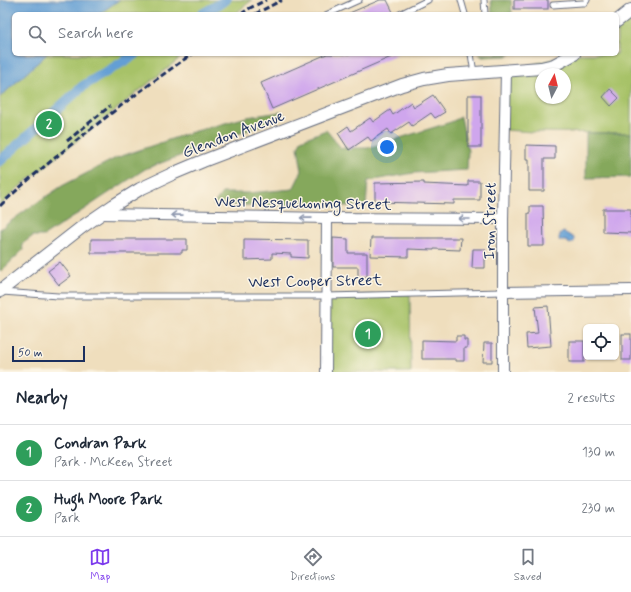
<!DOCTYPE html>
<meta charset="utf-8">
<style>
:root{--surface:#fff;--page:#f6f6f7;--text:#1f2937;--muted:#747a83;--line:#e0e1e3;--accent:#7c3aed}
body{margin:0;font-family:Mynerve,sans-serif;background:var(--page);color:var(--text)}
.controls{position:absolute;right:12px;bottom:12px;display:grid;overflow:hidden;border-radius:6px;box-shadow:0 1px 3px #0004}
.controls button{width:36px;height:36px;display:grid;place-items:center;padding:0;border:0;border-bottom:1px solid var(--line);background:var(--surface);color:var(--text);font:20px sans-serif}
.compass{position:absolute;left:535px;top:68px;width:36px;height:36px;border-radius:50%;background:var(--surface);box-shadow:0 1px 3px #0004;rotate:7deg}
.scale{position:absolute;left:12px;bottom:10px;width:73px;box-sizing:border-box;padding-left:4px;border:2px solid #1b2f5e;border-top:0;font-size:11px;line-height:14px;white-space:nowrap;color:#1b2f5e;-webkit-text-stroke:3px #fcf5e5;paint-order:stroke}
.you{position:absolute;left:387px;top:147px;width:14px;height:14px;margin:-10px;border:3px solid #fff;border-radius:50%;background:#1a73e8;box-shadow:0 0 0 6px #1a73e833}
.badge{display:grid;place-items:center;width:26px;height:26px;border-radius:50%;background:var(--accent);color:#fff;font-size:13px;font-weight:700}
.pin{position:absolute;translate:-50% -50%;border:2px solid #fff;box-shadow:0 1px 4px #0006}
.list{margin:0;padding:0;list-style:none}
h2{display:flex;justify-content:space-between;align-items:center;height:52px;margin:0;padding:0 16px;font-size:17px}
h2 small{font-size:13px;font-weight:400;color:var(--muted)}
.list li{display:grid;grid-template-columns:26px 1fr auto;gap:12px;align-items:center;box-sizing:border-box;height:56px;padding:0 16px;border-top:1px solid var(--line)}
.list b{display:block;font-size:15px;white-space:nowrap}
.list p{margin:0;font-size:13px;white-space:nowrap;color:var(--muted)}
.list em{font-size:13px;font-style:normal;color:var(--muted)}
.icon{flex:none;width:22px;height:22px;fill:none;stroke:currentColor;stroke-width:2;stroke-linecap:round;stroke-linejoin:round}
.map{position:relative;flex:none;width:631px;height:372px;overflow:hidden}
.search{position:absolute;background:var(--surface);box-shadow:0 1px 3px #0004;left:12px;right:12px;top:12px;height:44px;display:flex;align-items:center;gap:10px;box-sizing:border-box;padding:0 14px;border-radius:6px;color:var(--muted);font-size:15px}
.sheet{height:164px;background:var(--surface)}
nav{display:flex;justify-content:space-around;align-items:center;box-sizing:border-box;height:56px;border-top:1px solid var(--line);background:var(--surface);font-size:11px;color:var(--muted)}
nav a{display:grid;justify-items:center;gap:2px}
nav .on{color:var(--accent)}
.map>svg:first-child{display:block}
.green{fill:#a7c268;stroke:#617863;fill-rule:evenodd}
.forest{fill:#85a85c;stroke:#506c5d}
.water{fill:#649fd4;stroke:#406799}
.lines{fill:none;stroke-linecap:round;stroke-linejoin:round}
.canal{stroke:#649fd4;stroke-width:10}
.building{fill:#cfa6ed}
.service-casing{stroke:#656c7f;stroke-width:7}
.minor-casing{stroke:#656c7f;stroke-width:12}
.tertiary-casing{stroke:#656c7f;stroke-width:14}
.service{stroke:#fff;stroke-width:5}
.minor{stroke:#fff;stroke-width:10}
.tertiary{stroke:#fff;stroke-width:12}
.rail{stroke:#1b2f5e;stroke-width:3;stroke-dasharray:6 3;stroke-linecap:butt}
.oneway{stroke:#8d97ae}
.labels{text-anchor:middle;stroke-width:3;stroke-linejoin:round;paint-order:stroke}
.street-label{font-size:16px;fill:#1b2f5e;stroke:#fcf5e5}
</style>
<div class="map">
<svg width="631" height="372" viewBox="0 0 631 372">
<rect width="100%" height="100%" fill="#fcf5e5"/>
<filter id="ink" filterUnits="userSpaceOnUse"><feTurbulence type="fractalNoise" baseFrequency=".025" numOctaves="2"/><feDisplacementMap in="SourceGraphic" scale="8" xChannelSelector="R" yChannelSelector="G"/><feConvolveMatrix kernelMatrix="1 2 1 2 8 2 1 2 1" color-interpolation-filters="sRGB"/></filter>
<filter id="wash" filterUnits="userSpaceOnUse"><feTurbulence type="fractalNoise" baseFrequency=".012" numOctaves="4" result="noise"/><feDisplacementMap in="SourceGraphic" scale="16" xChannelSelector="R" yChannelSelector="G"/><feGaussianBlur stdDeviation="0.9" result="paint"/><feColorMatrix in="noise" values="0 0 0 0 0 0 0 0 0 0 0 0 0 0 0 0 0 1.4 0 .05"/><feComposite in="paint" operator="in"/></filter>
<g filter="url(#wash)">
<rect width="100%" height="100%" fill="#efdebd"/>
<g class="green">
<polygon points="119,0 252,0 235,14 98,14"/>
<path d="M 631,10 L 631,133 L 532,132 L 505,130 L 506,71 L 573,54 L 617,54 L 617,20 ZM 541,74 L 565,74 L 565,98 L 541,98 Z"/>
<polygon points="47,54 185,54 18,188 0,206 0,97"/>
<polygon points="410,294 411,372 326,372 326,296"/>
</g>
<g class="forest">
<polygon points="491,0 511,0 512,14 491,14 492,12"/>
<polygon points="479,54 511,54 507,56 482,57"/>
<polygon points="281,112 286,116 145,169 44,236 33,236 22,244 23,250 0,272 0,229 29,208 62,186 116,158 189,133 247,117"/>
<polygon points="461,117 468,151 467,170 414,173 368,181 366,206 213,205 222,193 248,193 293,189 302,171 298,147 301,140 326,130 341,148 368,148 451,122"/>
<polygon points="586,133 631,133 631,177 586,178"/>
</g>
<g class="water">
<polygon points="0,0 119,0 99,14 14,14 14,54 47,54 0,97"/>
<path d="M 564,232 L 574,238 L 574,242 L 570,244 L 566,241 L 560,241 L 559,240 C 559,236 560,233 564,232 Z"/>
</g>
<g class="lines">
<g class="canal">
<polyline points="202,14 226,0"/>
<polyline points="0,161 83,86 136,54"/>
</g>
</g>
<g id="blocks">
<g class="building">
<polygon points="380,0 387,0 394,14 347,14"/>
<rect x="514" y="0" width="34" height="9"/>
<polygon points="327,54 398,54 272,109 261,83"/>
<polygon points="610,89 619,98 611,106 603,97"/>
<polygon points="433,95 445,112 435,118 431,113 412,126 409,122 391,134 388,129 371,141 368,137 349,150 338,133 348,126 351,131 370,118 373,122 390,110 393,115 411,102 414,107"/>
<rect x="468" y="95" width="13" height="52"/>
<polygon points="526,145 555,146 555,159 544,159 544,191 529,191 529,159 526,159"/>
<polygon points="468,181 480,181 480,200 454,200 454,204 375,202 375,183 424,182 424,184 468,186"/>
<polygon points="530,206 543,206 544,246 528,246 528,213 530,213"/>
<polygon points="603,209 631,209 631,233 603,232"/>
<polygon points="333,238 348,239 348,253 367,253 367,277 358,277 358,267 333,267"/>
<polygon points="371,238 461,238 460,250 434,249 434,250 408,249 408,257 370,256"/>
<polygon points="91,239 187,239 187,250 182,250 182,253 91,253"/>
<polygon points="244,239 308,240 308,258 291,257 291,254 272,253 272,259 244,260"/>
<polygon points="473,249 485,249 485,268 472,268"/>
<polygon points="60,262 71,276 59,285 48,271"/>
<polygon points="548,306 551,346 527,348 526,334 538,333 535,307"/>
<rect x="622" y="334" width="9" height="26"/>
<polygon points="456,336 464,336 464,340 467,340 467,348 464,348 464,361 456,361 456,359 422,359 422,340 456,341"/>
<rect x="569" y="341" width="15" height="21"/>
<polygon points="484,343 492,343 492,362 483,362"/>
</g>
</g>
</g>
<g filter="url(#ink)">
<use href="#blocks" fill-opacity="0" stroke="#656c7f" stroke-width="1"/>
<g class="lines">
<defs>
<g id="service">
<polyline points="461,0 465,14"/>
<polyline points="484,0 485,14"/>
<polyline points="553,5 582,3 585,3 587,0"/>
<polyline points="328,14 359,0"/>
<polyline points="400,14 428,0"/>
<polyline points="471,54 474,73"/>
<polyline points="2,292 58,296 326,296 503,292"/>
</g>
<g id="minor">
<polyline points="101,214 327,218 503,219"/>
<polyline points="503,292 631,290"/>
<polyline points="326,372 327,218"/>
<polyline points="503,372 503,219 506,71"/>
</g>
<g id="tertiary">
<polyline points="617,21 631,10"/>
<polyline points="0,291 82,227 114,205 140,189 172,174 203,161 402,85 424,79 448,75 541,68 554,65 574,54"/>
</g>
</defs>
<use href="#service" class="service-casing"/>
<use href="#minor" class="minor-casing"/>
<use href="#tertiary" class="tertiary-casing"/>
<use href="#service" class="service"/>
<use href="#minor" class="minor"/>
<use href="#tertiary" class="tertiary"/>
<g class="rail">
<polyline points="241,14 250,8 266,0"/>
<polyline points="255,14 282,0"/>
<polyline points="67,141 110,106"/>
<path d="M 0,206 C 21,185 44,167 67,148 C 108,115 149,84 192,54"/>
</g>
</g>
<defs><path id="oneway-shaft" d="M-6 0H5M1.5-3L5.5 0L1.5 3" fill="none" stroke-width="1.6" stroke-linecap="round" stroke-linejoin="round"/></defs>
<g class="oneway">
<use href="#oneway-shaft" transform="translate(177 215) rotate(-179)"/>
<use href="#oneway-shaft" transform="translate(306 218) rotate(-179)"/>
<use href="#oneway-shaft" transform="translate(464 219) rotate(-180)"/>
</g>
</g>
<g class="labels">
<g class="street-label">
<text transform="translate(233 133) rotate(-21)" y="6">Glendon Avenue</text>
<text transform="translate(303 202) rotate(1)" y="6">West Nesquehoning Street</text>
<text transform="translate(489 221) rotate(-89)" y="6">Iron Street</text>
<text transform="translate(315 280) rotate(-1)" y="6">West Cooper Street</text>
</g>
</g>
</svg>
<div class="controls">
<button><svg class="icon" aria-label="locate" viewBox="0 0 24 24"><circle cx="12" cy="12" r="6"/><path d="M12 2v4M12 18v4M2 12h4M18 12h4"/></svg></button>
</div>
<svg class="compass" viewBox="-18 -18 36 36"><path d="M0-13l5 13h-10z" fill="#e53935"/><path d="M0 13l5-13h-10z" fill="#747a83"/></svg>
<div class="scale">50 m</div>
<div class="you"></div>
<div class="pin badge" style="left:368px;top:334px;background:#2e9e5b">1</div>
<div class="pin badge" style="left:49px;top:124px;background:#2e9e5b">2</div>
<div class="search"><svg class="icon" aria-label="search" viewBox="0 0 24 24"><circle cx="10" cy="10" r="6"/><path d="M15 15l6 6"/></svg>Search here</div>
</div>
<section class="sheet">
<h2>Nearby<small>2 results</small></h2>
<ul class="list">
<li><span class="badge" style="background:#2e9e5b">1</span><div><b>Condran Park</b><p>Park · McKeen Street</p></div><em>130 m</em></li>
<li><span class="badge" style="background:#2e9e5b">2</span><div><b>Hugh Moore Park</b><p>Park</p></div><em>230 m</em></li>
</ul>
</section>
<nav>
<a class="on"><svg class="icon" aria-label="map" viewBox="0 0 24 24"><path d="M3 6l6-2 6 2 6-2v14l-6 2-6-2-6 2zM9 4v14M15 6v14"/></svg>Map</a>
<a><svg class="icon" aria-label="directions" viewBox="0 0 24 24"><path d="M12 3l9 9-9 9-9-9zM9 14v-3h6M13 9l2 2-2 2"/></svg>Directions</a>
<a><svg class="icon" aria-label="saved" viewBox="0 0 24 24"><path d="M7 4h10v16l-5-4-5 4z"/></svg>Saved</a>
</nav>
